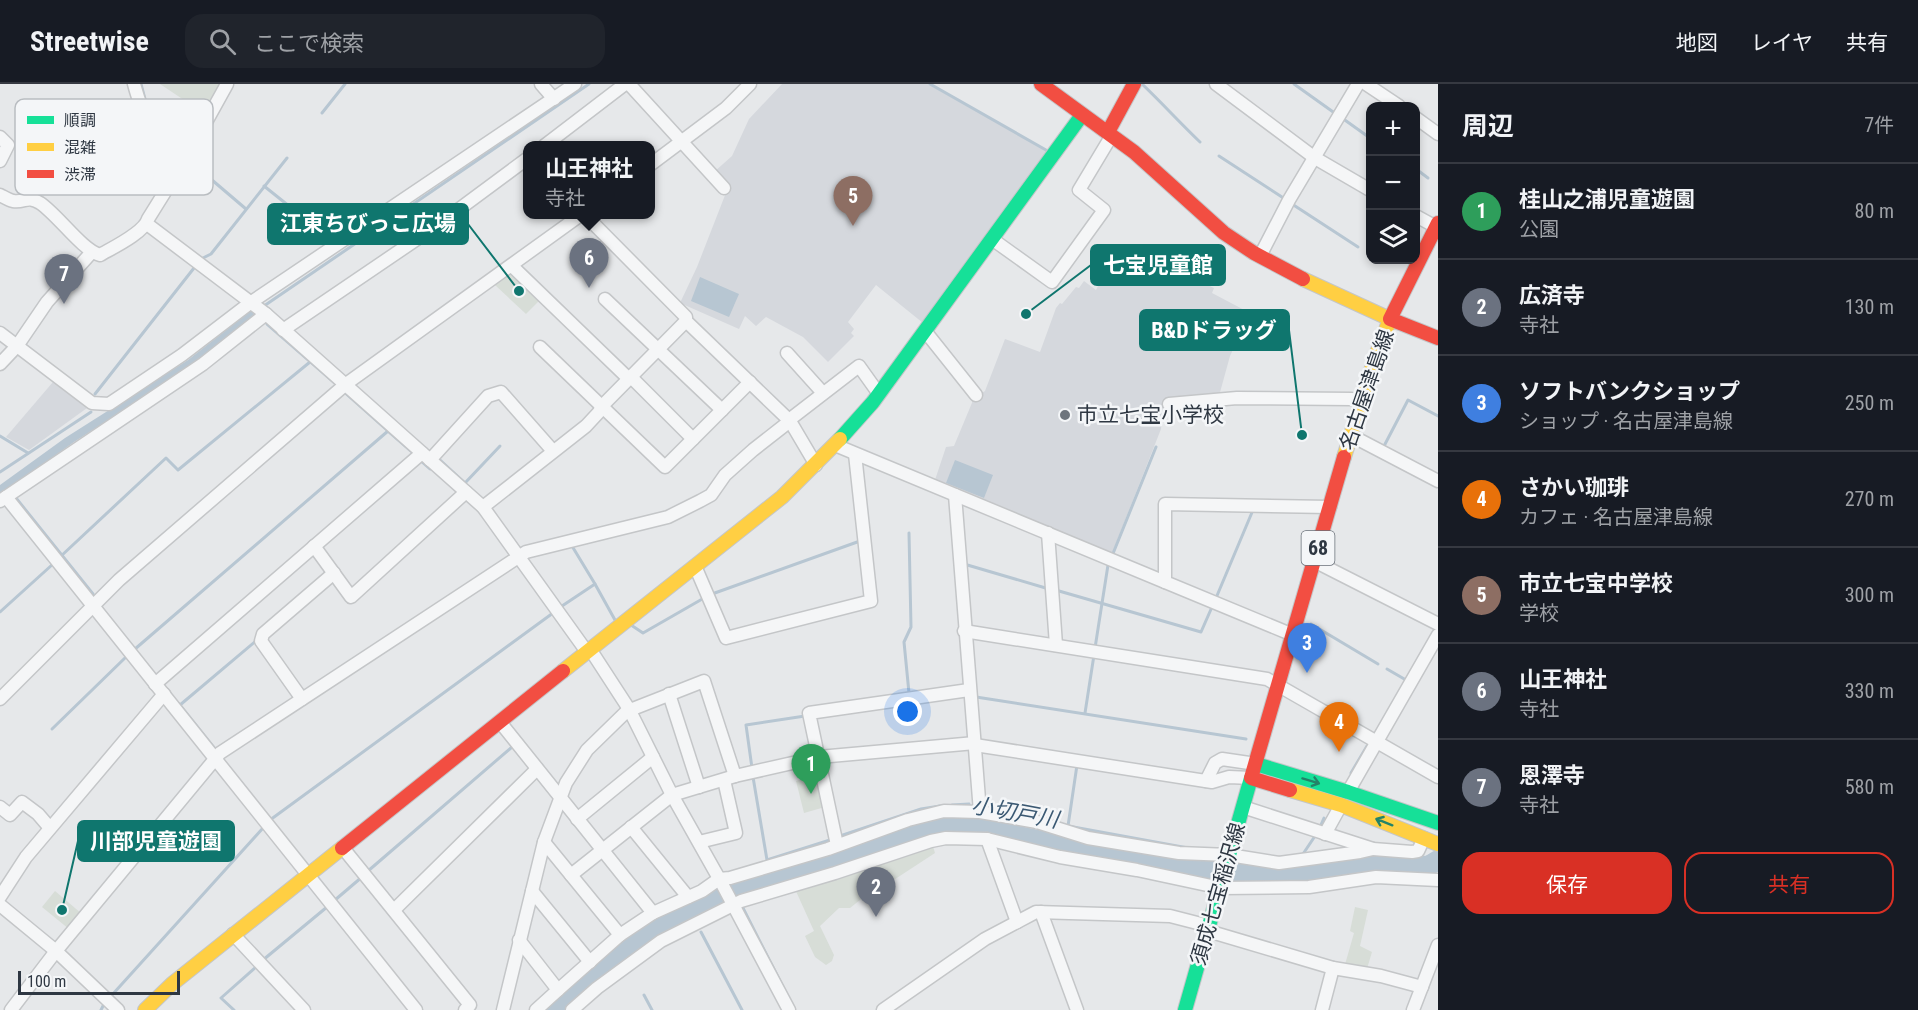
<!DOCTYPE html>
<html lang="ja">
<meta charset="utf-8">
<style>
:root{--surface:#171b24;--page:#20242c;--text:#f1f3f6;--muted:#9ea1a6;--line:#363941;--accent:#d93025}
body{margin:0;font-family:"Roboto Condensed","Noto Sans JP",sans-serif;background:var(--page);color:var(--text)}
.controls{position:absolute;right:18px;top:18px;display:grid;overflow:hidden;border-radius:12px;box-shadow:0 3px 9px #0003}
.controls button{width:54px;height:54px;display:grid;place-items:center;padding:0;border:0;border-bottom:2px solid var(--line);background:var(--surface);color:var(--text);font:30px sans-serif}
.scale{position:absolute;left:18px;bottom:15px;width:162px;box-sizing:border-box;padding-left:6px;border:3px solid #2e3742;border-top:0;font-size:16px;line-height:21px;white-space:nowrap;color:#2e3742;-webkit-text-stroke:4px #f4f6f8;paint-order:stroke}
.you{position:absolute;left:908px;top:628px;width:21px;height:21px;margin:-15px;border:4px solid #fff;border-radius:50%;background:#1a73e8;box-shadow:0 0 0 9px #1a73e833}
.badge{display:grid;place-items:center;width:39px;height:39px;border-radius:50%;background:var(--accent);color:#fff;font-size:20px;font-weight:700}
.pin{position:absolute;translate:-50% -50px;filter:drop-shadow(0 2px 3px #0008)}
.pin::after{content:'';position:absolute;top:32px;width:21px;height:18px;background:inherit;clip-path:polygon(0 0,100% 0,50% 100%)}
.popup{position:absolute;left:523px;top:57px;width:132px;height:78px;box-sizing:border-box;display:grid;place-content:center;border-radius:12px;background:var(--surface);filter:drop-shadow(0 2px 4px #0005);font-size:20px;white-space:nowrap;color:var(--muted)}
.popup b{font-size:22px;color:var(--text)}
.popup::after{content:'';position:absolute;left:50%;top:100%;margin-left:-12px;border:12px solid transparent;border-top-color:var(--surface)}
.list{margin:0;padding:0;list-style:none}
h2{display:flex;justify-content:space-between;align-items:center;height:78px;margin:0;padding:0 24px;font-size:26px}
h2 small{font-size:20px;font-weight:400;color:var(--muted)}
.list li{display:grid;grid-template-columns:39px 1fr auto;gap:18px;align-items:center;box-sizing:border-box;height:96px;padding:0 24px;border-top:2px solid var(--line)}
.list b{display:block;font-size:22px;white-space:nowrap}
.list p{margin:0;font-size:20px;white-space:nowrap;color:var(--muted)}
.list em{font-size:20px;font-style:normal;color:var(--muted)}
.actions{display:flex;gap:12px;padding:18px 24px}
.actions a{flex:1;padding:14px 0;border:2px solid var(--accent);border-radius:18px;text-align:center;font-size:21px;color:var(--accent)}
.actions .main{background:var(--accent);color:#fff}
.icon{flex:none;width:33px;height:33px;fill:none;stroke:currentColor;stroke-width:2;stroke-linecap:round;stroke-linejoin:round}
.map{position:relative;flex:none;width:1438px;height:926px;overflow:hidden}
header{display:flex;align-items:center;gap:36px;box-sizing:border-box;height:84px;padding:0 30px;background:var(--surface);border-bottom:2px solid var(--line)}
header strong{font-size:28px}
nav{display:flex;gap:33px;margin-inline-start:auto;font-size:21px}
.search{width:420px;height:54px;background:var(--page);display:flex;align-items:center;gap:15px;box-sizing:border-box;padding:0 21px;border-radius:18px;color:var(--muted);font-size:22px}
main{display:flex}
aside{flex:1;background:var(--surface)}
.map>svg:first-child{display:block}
.built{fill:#d5d8dd}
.green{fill:#d7ddd7}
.water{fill:#b7c6d2}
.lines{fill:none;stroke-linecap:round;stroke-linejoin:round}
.stream{stroke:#b7c6d2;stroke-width:3}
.river{stroke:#b7c6d2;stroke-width:20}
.street-casing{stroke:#c4c6c8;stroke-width:15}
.fast-casing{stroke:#c4c6c8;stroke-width:16}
.slow-casing{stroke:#c4c6c8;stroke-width:16}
.jam-casing{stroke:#c4c6c8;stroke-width:16}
.street{stroke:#f5f6f7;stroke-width:12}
.fast{stroke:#16e098;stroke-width:14}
.slow{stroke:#ffcf43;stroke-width:14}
.jam{stroke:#f24e42;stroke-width:14}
.oneway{stroke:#238369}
.poi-dot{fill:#6e757d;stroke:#f4f6f8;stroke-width:2}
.labels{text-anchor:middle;stroke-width:5;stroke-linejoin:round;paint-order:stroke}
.shield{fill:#f4f6f8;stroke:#697079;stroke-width:1.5}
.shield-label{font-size:20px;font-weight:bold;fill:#2e3742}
.street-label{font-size:21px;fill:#2e3742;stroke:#f4f6f8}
.poi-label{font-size:21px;fill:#2e3742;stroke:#f4f6f8;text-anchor:start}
.water-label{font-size:22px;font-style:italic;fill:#3b5973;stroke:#f4f6f8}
.key{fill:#f4f6f8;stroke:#b9bdc1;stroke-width:1.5}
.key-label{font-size:16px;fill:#2e3742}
.leader{fill:none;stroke:#0f766e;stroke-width:2}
.callout-dot{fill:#0f766e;stroke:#f4f6f8;stroke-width:2}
.callout{fill:#0f766e;stroke:#0f766e;stroke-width:2}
.callout-label{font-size:22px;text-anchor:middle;font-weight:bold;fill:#fff}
</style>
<header>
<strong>Streetwise</strong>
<div class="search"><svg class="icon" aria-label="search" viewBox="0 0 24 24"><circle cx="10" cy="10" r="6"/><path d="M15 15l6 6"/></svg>ここで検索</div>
<nav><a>地図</a><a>レイヤ</a><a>共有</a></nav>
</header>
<main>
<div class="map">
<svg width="1438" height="926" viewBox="0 0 1438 926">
<rect width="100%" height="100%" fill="#e6e8ea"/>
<g class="built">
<polygon points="782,0 928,0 1047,67 923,239 876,201 848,238 854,245 851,249 854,252 828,278 803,253 766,233 756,242 745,232 739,245 680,219 697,183 729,101 714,88 732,72 749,35"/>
<polygon points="1114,171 1144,188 1151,175 1214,204 1212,209 1250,229 1230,272 1219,312 1163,317 1161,345 1111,472 934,399 946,363 954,362 974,314 985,307 1005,255 1040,268 1056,224 1060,219 1062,220 1076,203 1079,204 1084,197 1096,206"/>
<polygon points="53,298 87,324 29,366 6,353"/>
</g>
<g class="green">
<polygon points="160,0 222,0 205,30"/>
<polygon points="514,187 543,213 526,230 495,201"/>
<polygon points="819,691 825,723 804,729 796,697"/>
<polygon points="932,759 935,769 886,801 880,800 850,824 839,824 820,842 834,871 832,877 826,881 815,873 805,852 814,847 795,805"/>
<polygon points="55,807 82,830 69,845 42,823"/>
<polygon points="1355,823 1368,826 1360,862 1372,868 1366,888 1344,884 1354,849 1350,847"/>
</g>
<g class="water">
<polygon points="700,193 739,210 729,233 691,217"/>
<polygon points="253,225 259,230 191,283 74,358 0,411 0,401 65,354 188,276"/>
<polygon points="955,376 993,391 984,414 946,399"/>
</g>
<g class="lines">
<g class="stream">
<polyline points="141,0 146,19"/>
<polyline points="930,0 1046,66"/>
<path d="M 1142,0 C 1162,19 1180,39 1200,58"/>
<polyline points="1294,0 1336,30"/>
<polyline points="322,29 345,0"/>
<polyline points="1342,34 1370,54"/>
<polyline points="160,58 159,60 178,77"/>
<polyline points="1219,72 1285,115"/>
<polyline points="191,82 212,96 246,125"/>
<polyline points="1416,85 1428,94"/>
<polyline points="264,102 294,126 325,156"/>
<polyline points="1292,120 1358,163"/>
<polyline points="203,174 211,170 287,74"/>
<polyline points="261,224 589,0"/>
<polyline points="267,240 336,300"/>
<polyline points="343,307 388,347"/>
<polyline points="95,310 194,184"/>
<polyline points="0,352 28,369"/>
<polyline points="1383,364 1408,316 1438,332"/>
<polyline points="440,376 465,399 500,362"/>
<polyline points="421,377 430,385"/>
<polyline points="0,388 91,328"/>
<polyline points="16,414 93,510"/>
<polyline points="909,449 911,543 904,558 909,609"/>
<polyline points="572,462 595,500"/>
<polyline points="1112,472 1156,363"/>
<polyline points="60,473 166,374 178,386 310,278"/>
<polyline points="964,480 1049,505"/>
<polyline points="1059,507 1201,548 1212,523"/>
<polyline points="712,510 860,457"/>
<polyline points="1216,514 1253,426"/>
<polyline points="562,522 595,500 615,536"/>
<polyline points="0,528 53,480"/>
<polyline points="1311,540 1378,580"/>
<polyline points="631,541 643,549 704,514"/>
<polyline points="1095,564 1108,481"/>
<polyline points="135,565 388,347 411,367"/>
<polyline points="1387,585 1406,596"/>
<polyline points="976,613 1246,655"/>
<polyline points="179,620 215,665"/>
<polyline points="180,621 257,556"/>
<polyline points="1085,629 1094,571"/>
<polyline points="52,645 126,573"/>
<polyline points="752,684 746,641 805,632"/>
<polyline points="1351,689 1367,662"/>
<polyline points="753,693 767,776 830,756"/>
<polyline points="952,721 969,720"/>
<polyline points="988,723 1012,728"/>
<polyline points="270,736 553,529"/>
<polyline points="1068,742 1188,764"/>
<polyline points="1068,742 1077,681"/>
<polyline points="1320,743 1324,734"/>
<polyline points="840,752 921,725 940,722"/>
<polyline points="1062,761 1063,754"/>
<polyline points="1301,773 1315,752"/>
<polyline points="368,787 512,663"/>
<polyline points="1300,792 1302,783"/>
<polyline points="335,816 362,793"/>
<polyline points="742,822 786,909"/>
<polyline points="701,848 742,926"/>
<polyline points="263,876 327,823"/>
<polyline points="112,911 263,744"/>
<polyline points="644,911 652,926"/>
<polyline points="101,926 103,922"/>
<polyline points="234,926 221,914 257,882"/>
</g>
<polyline class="river" points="554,926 625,865 654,845 722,810 924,744 949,740 970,742 1091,767 1243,790 1300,792 1370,779 1428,782 1438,776"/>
<defs>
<g id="street">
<path d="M 134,0 C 145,41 154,48 186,74"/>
<polyline points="541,0 554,15"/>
<polyline points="629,0 724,104"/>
<polyline points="1216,0 1315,74 1370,106"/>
<polyline points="1366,0 1399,22"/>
<polyline points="1416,34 1438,50"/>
<polyline points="0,53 8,61 0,77"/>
<polyline points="544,62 625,0"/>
<polyline points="650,81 726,24 750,0"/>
<path d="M 0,111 C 4,113 9,116 13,117 C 25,119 27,111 40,119 C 58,131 82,166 100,171 C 112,164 144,149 148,135 L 186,74 L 227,0"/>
<polyline points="584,130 686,233 686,237 790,337 816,381"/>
<polyline points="1416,132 1436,143"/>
<polyline points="147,140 266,230 483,423 587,568"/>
<polyline points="992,155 1052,198 1104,126 1079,106 1112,51"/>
<polyline points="1260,172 1289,116 1358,0"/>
<polyline points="512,182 629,295"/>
<polyline points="605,215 722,326"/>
<polyline points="283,246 439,140 528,74"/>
<polyline points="925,247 976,311"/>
<polyline points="0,249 92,319 109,320 182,271 250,219 575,0"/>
<polyline points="540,263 665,383 750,298"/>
<polyline points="787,269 823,309"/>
<polyline points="0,280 17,262 47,218 91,169"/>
<polyline points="631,293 693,355"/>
<polyline points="1169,320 1237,314 1352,315 1361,318"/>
<polyline points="789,336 859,282 879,310"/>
<polyline points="1350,351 1438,397"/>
<polyline points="835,361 1165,498"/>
<polyline points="430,376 488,312 501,308 553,367"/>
<polyline points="955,411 980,728"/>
<polyline points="6,413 416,926"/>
<polyline points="0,417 203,280 266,230"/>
<polyline points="483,423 586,342 599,328 602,322 686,237"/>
<polyline points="1048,449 1056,561"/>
<polyline points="314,462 351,513 466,408"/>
<polyline points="1314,477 1438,540"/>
<polyline points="695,482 726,554 871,517 855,370"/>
<polyline points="964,547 1267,595 1438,693"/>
<polyline points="1293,551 1165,498 1165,420 1330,423"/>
<polyline points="590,565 629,625 672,711 721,798 789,926"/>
<polyline points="155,600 422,369"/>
<polyline points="669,610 699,703"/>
<polyline points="0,615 119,496 346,300 582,130"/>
<polyline points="302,615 261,557 263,550 334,489"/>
<polyline points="630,626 704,597 735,692"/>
<polyline points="500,638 653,829"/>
<polyline points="975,661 1212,698 1229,693 1251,694"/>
<polyline points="1206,697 1215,679 1222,675 1256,680"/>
<polyline points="1348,708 1438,551"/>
<polyline points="0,723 10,731 22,718 38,730 50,744"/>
<polyline points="1243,723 1373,765 1412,768 1418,767 1424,754"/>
<polyline points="577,735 653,673"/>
<polyline points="631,743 688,813"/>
<polyline points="1325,750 1341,721"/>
<polyline points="987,755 1017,838"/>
<polyline points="544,758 620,851"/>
<polyline points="699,758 736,749 724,696"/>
<polyline points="837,761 809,629 969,606"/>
<polyline points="343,764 470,921 465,926"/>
<polyline points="571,791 672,711 735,692 819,673 975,659"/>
<polyline points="532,807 590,878"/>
<polyline points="0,813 26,773 164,610"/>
<polyline points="0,821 56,867 118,926"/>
<polyline points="394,826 537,685"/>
<polyline points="1041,828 1077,926"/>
<polyline points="1208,847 1333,884 1381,892 1422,903"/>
<polyline points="233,850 304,926"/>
<polyline points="519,856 558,906 620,851 653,829 702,807 719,795 730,794 828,765 908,736 944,727 980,728 1037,738 1088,754 1179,769 1229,771 1279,779 1360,768 1373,765"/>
<polyline points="11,926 56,867 220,669 526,468 668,433 700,417 711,411 725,391 753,366 790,337"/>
<polyline points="503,926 544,758 566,699 587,666 629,625"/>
<polyline points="536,926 558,906"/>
<polyline points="572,926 597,904 661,857 741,817 835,789 931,757 946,754 987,755 1060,773 1137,786 1221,804 1309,803 1376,793 1438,796"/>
<polyline points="883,926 985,855 1036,828 1170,832 1209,842"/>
<polyline points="1322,926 1333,884"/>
<polyline points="1413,926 1438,861"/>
</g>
<g id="fast">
<polyline points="840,355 873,318 1082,31"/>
<polyline points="1256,680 1348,708 1438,739"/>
<polyline points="1185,926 1251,694"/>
</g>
<g id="slow">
<polyline points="1303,195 1390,235 1375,274 1344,373"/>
<polyline points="563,587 782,413 840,355"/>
<polyline points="1290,706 1341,721 1438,760"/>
<polyline points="145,926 172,900 342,764"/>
</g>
<g id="jam">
<polyline points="1041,0 1134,68 1224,149 1254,169 1303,195"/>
<polyline points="1108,48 1134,0"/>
<polyline points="1438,139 1390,235 1438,254"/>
<polyline points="1290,706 1251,694 1344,373"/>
<polyline points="342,764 563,587"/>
</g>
</defs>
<use href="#street" class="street-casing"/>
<use href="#fast" class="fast-casing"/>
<use href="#slow" class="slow-casing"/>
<use href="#jam" class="jam-casing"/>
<use href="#street" class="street"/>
<use href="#fast" class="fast"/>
<use href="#slow" class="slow"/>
<use href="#jam" class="jam"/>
</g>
<defs><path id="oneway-shaft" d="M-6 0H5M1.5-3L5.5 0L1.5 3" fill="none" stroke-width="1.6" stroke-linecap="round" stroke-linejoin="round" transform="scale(1.5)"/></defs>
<g class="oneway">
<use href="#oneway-shaft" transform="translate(1311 697) rotate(17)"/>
<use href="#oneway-shaft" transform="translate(1384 738) rotate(-158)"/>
</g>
<circle class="poi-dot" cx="1065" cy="331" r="6"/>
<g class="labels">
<rect class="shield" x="1301.5" y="447" width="33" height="34" rx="4.5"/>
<g class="shield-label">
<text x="1318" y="471">68</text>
</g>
<g class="street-label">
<text transform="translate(1367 306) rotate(-71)" y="7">名古屋津島線</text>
<text transform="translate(1218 810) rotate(-74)" y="7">須成七宝稲沢線</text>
</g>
<g class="poi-label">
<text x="1077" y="338">市立七宝小学校</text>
</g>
<g class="water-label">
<text transform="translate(1015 728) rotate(10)" y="8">小切戸川</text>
</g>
</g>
<rect x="15" y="15" width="198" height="96" rx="9" class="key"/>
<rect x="27" y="32" width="27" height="8" fill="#16e098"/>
<rect x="27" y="59" width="27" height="8" fill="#ffcf43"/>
<rect x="27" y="86" width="27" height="8" fill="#f24e42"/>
<g class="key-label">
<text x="64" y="42">順調</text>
<text x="64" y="69">混雑</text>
<text x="64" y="96">渋滞</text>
</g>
<path class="leader" d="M519 207L468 140M1026 230L1091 181M1302 351L1289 246M62 826L78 757"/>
<g class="callout-dot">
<circle cx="519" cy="207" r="6"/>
<circle cx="1026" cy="230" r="6"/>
<circle cx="1302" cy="351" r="6"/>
<circle cx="62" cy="826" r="6"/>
</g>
<g class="callout">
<rect x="268" y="120" width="200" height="40" rx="6"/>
<rect x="1091" y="161" width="134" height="40" rx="6"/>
<rect x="1140" y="226" width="149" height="40" rx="6"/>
<rect x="78" y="737" width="156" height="40" rx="6"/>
</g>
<g class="callout-label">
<text x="368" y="147">江東ちびっこ広場</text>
<text x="1158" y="189">七宝児童館</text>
<text x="1214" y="254">B&amp;Dドラッグ</text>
<text x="156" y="765">川部児童遊園</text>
</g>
</svg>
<div class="controls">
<button>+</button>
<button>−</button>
<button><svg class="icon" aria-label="layers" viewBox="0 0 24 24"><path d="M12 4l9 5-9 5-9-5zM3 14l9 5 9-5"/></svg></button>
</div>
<div class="scale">100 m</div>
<div class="you"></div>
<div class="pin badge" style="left:811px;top:710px;background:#2e9e5b">1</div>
<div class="pin badge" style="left:876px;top:833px;background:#6b7280">2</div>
<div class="pin badge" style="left:1307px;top:589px;background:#3f7fe0">3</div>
<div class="pin badge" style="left:1339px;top:668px;background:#e8710a">4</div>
<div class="pin badge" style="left:853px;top:142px;background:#8d6e63">5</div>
<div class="pin badge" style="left:589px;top:204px;background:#6b7280">6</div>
<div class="popup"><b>山王神社</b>寺社</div>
<div class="pin badge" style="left:64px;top:220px;background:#6b7280">7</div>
</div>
<aside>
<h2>周辺<small>7件</small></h2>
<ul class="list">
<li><span class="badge" style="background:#2e9e5b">1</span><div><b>桂山之浦児童遊園</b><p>公園</p></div><em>80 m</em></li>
<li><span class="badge" style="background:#6b7280">2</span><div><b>広済寺</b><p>寺社</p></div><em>130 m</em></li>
<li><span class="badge" style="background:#3f7fe0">3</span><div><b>ソフトバンクショップ</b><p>ショップ · 名古屋津島線</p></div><em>250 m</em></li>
<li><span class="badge" style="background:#e8710a">4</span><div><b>さかい珈琲</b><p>カフェ · 名古屋津島線</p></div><em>270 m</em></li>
<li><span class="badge" style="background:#8d6e63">5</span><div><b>市立七宝中学校</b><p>学校</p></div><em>300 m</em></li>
<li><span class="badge" style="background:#6b7280">6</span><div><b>山王神社</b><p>寺社</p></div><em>330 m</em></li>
<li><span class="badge" style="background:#6b7280">7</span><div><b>恩澤寺</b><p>寺社</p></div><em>580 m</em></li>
</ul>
<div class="actions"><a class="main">保存</a><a>共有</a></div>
</aside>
</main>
